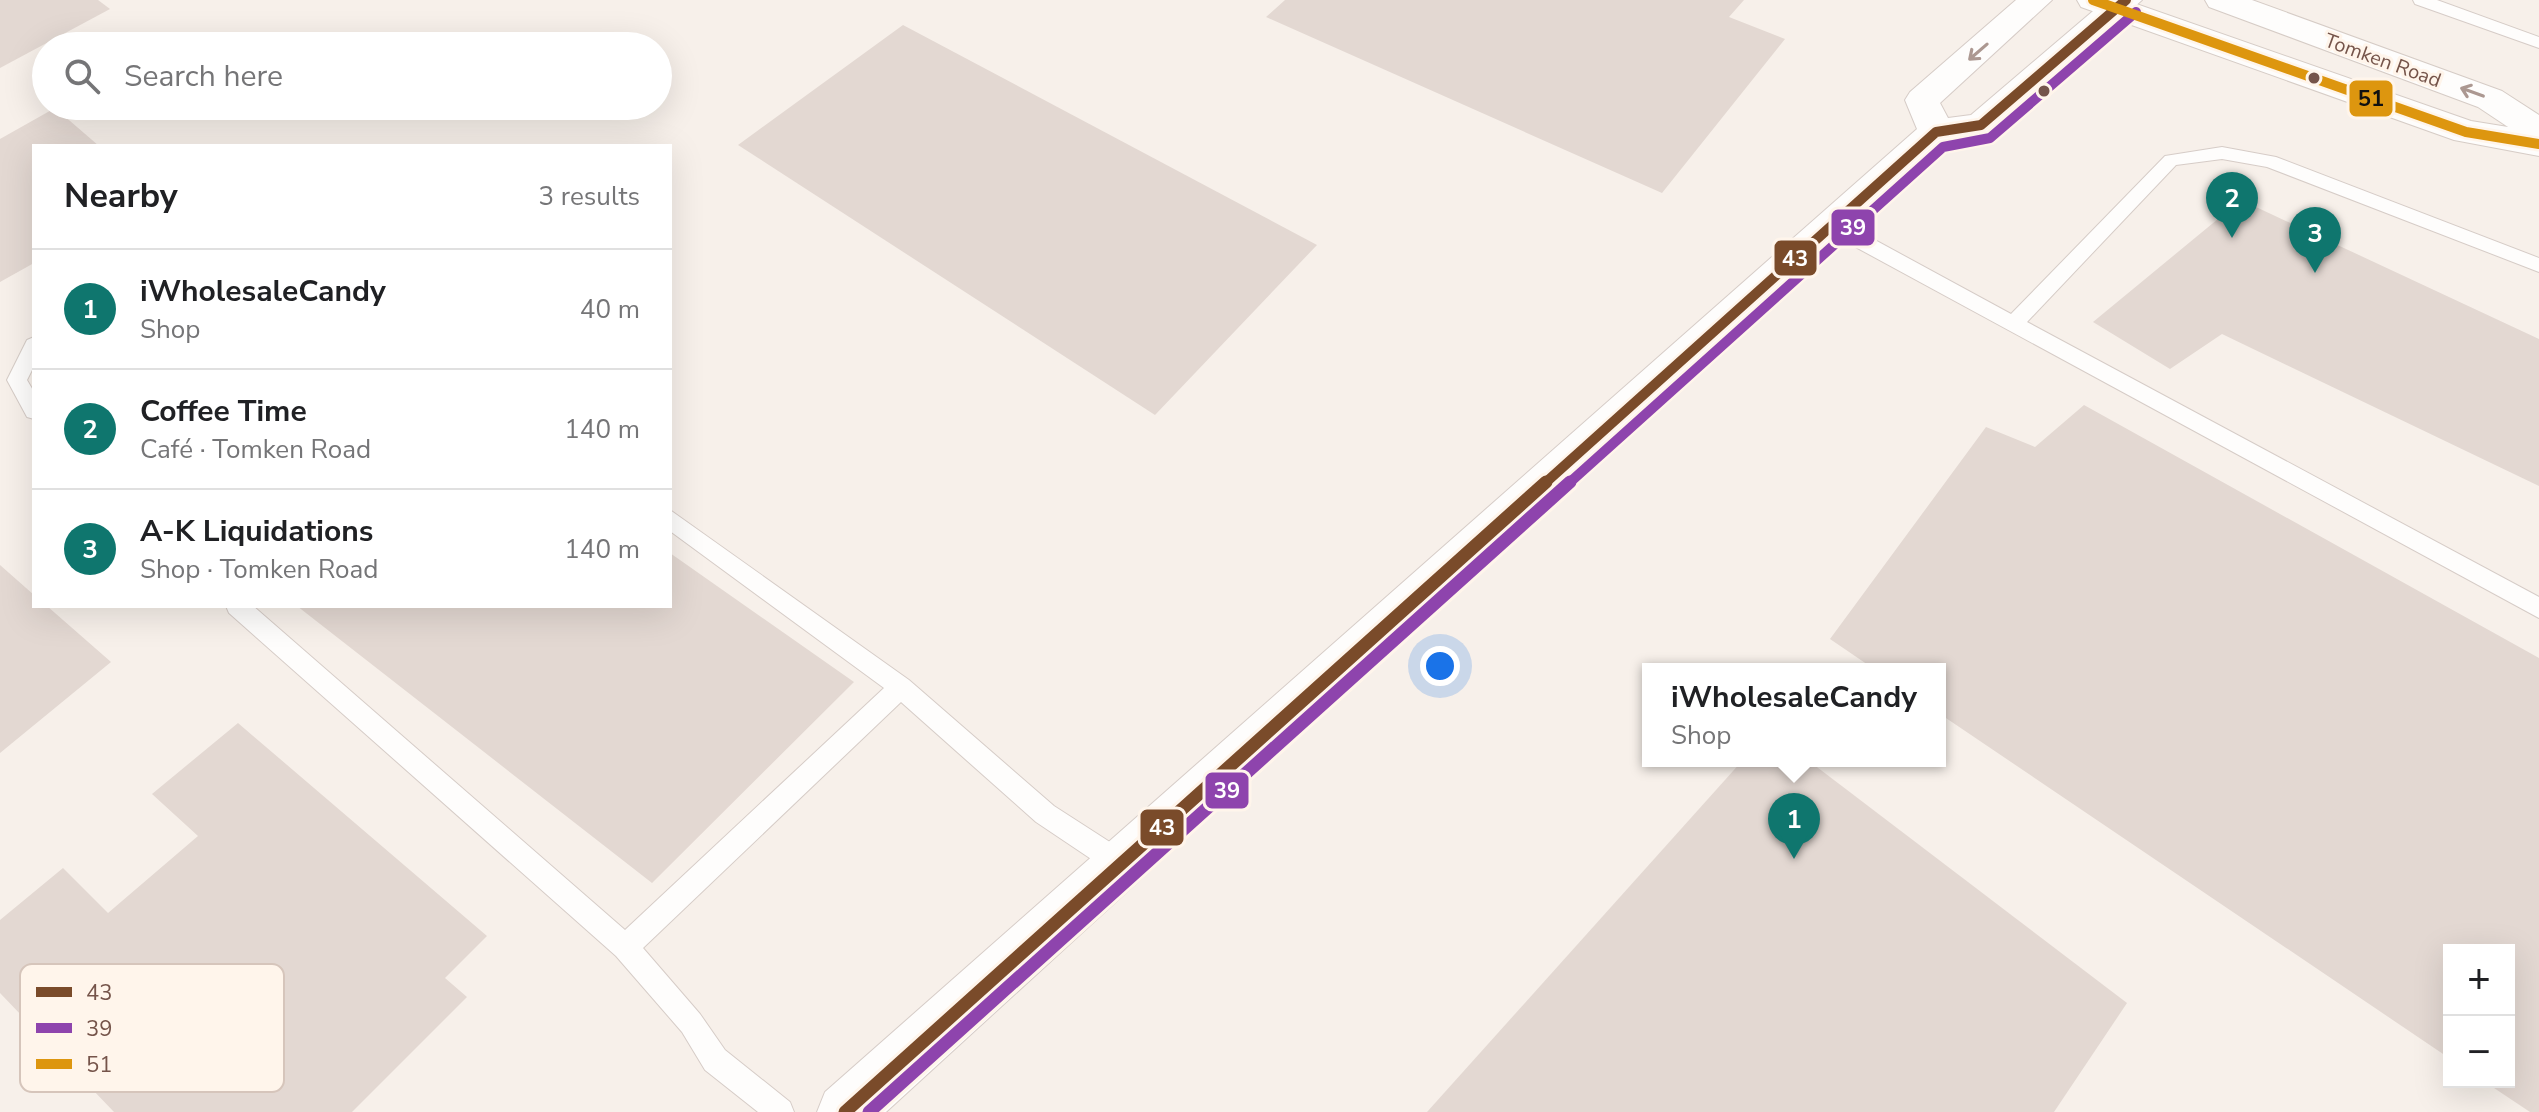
<!DOCTYPE html>
<meta charset="utf-8">
<style>
:root{--surface:#fff;--page:#f2f2f2;--text:#202124;--muted:#757577;--line:#e0e0e0;--accent:#0f766e}
body{margin:0;font-family:"Nunito Sans",sans-serif;background:var(--page);color:var(--text)}
.controls{position:absolute;right:24px;bottom:24px;display:grid;overflow:hidden;border-radius:0px;box-shadow:0 8px 32px #0002}
.controls button{width:72px;height:72px;display:grid;place-items:center;padding:0;border:0;border-bottom:2px solid var(--line);background:var(--surface);color:var(--text);font:40px sans-serif}
.you{position:absolute;left:1440px;top:666px;width:28px;height:28px;margin:-20px;border:6px solid #fff;border-radius:50%;background:#1a73e8;box-shadow:0 0 0 12px #1a73e833}
.badge{display:grid;place-items:center;width:52px;height:52px;border-radius:50%;background:var(--accent);color:#fff;font-size:26px;font-weight:700}
.pin{position:absolute;translate:-50% -66px;filter:drop-shadow(0 2px 4px #0008)}
.pin::after{content:'';position:absolute;top:42px;width:28px;height:24px;background:inherit;clip-path:polygon(0 0,100% 0,50% 100%)}
.popup{position:absolute;left:1642px;top:663px;width:304px;height:104px;box-sizing:border-box;display:grid;place-content:center;border-radius:0px;background:var(--surface);filter:drop-shadow(0 2px 6px #0005);font-size:26px;white-space:nowrap;color:var(--muted)}
.popup b{font-size:30px;color:var(--text)}
.popup::after{content:'';position:absolute;left:50%;top:100%;margin-left:-16px;border:16px solid transparent;border-top-color:var(--surface)}
.list{margin:0;padding:0;list-style:none}
h2{display:flex;justify-content:space-between;align-items:center;height:104px;margin:0;padding:0 32px;font-size:34px}
h2 small{font-size:26px;font-weight:400;color:var(--muted)}
.list li{display:grid;grid-template-columns:52px 1fr auto;gap:24px;align-items:center;box-sizing:border-box;height:120px;padding:0 32px;border-top:2px solid var(--line)}
.list b{display:block;font-size:30px;white-space:nowrap}
.list p{margin:0;font-size:26px;white-space:nowrap;color:var(--muted)}
.list em{font-size:26px;font-style:normal;color:var(--muted)}
.icon{flex:none;width:44px;height:44px;fill:none;stroke:currentColor;stroke-width:2;stroke-linecap:round;stroke-linejoin:round}
.map{position:relative;flex:none;width:2539px;height:1112px;overflow:hidden}
.search{position:absolute;background:var(--surface);box-shadow:0 8px 32px #0002;left:32px;top:32px;width:640px;height:88px;display:flex;align-items:center;gap:20px;box-sizing:border-box;padding:0 28px;border-radius:44px;color:var(--muted);font-size:30px}
.panel{position:absolute;background:var(--surface);box-shadow:0 8px 32px #0002;left:32px;top:144px;width:640px;height:464px;border-radius:0px}
.map>svg:first-child{display:block}
.building{fill:#e3d8d2}
.lines{fill:none;stroke-linecap:round;stroke-linejoin:round}
.service-casing{stroke:#d6ccc7;stroke-width:2}
.tertiary-casing{stroke:#d6ccc7;stroke-width:2}
.secondary-casing{stroke:#d6ccc6;stroke-width:2}
.service{fill:#fefdfc;fill-rule:evenodd}
.tertiary{fill:#fefdfc;fill-rule:evenodd}
.secondary{fill:#fefdfc;fill-rule:evenodd}
.bus-1-far1-casing{stroke:#fff5eb;stroke-width:15}
.bus-1-casing{stroke:#fff5eb;stroke-width:19}
.bus-2-far1-casing{stroke:#fff5eb;stroke-width:15}
.bus-2-casing{stroke:#fff5eb;stroke-width:19}
.bus-3-casing{stroke:#fff5eb;stroke-width:15}
.bus-1-far1{stroke:#7a4b2a;stroke-width:10}
.bus-1{stroke:#7a4b2a;stroke-width:13}
.bus-2-far1{stroke:#8e44ad;stroke-width:10}
.bus-2{stroke:#8e44ad;stroke-width:13}
.bus-3{stroke:#dd960f;stroke-width:10}
.oneway{stroke:#ac9891}
.bus-dot{fill:#75544a;stroke:#fff5eb;stroke-width:3}
.labels{text-anchor:middle;stroke-width:6;stroke-linejoin:round;paint-order:stroke}
.far-street-label{font-size:20px;fill:#75544a;stroke:#fff5eb}
.key{fill:#fff5eb;stroke:#d6c5bb;stroke-width:2}
.key-label{font-size:22px;fill:#75544a}
.line-badge{stroke:#fff5eb;stroke-width:3}
.badge-label{font-size:22px;text-anchor:middle;font-weight:bold;fill:#fff}
.pale-badge-label{font-size:22px;text-anchor:middle;font-weight:bold;fill:#111}
</style>
<div class="map">
<svg width="2539" height="1112" viewBox="0 0 2539 1112">
<rect width="100%" height="100%" fill="#f7f0ea"/>
<g class="building">
<polygon points="0,0 98,0 110,9 0,68"/>
<polygon points="1285,0 1744,0 1729,17 1785,39 1662,193 1266,17"/>
<polygon points="903,25 1317,245 1155,415 738,145"/>
<polygon points="55,108 99,146 34,146 34,263 0,282 0,139"/>
<polygon points="2241,200 2539,339 2539,486 2222,334 2170,369 2093,322"/>
<polygon points="2084,405 2539,658 2539,1112 2530,1112 2485,1082 2509,1082 2509,950 2449,950 2449,1058 1940,714 1940,669 1874,669 1830,639 1986,427 2035,447"/>
<polygon points="670,553 854,682 652,883 297,606 670,606"/>
<polygon points="0,565 34,595 34,606 47,606 111,662 0,753"/>
<polygon points="238,723 487,936 445,978 467,997 352,1112 114,1112 0,993 0,920 63,868 108,913 198,836 152,794"/>
<polygon points="1742,761 1809,761 2127,1003 2054,1112 1427,1112"/>
</g>
<g class="lines">
<defs>
<g id="service">
<polygon points="2413,0 2437,0 2539,37 2539,48 2415,4"/>
<polygon points="2222,147 2276,157 2539,258 2539,272 2267,167 2222,159 2176,165 2027,322 2539,597 2539,618 1826,231 1824,226 1833,219 1840,221 2011,314 2165,156"/>
<polygon points="34,337 34,366 27,380 34,392 34,419 27,417 7,380 27,340"/>
<polygon points="670,510 909,680 1054,806 1130,855 1134,864 1130,873 1121,876 1112,873 1036,822 901,702 643,948 700,1014 725,1050 790,1102 794,1112 758,1112 705,1070 682,1032 616,956 229,613 226,606 253,606 625,930 884,688 670,531"/>
</g>
<polygon id="tertiary" points="2016,0 2052,0 1940,103 1948,118 1971,115 2106,0 2142,0 1993,133 1946,142 886,1112 817,1112 825,1092 1917,129 1905,100 1910,92"/>
<polygon id="secondary" points="2077,0 2125,0 2471,121 2508,127 2478,107 2209,7 2205,0 2252,0 2502,91 2539,115 2539,156 2454,140 2081,7"/>
</defs>
<use href="#service" class="service-casing"/>
<use href="#tertiary" class="tertiary-casing"/>
<use href="#secondary" class="secondary-casing"/>
<use href="#service" class="service"/>
<use href="#tertiary" class="tertiary"/>
<use href="#secondary" class="secondary"/>
<defs>
<polyline id="bus-1-far1" points="1544,484 1936,132 1981,125 2126,0"/>
<polyline id="bus-1" points="845,1112 1546,482"/>
<polyline id="bus-2-far1" points="1568,484 1943,147 1990,138 2136,12"/>
<polyline id="bus-2" points="869,1112 1570,482"/>
<polyline id="bus-3" points="2093,0 2466,132 2539,144"/>
</defs>
<use href="#bus-1-far1" class="bus-1-far1-casing"/>
<use href="#bus-1" class="bus-1-casing"/>
<use href="#bus-2-far1" class="bus-2-far1-casing"/>
<use href="#bus-2" class="bus-2-casing"/>
<use href="#bus-3" class="bus-3-casing"/>
<use href="#bus-1-far1" class="bus-1-far1"/>
<use href="#bus-1" class="bus-1"/>
<use href="#bus-2-far1" class="bus-2-far1"/>
<use href="#bus-2" class="bus-2"/>
<use href="#bus-3" class="bus-3"/>
</g>
<defs><path id="oneway-shaft" d="M-6 0H5M1.5-3L5.5 0L1.5 3" fill="none" stroke-width="1.6" stroke-linecap="round" stroke-linejoin="round" transform="scale(2)"/></defs>
<g class="oneway">
<use href="#oneway-shaft" transform="translate(1978 52) rotate(139)"/>
<use href="#oneway-shaft" transform="translate(2472 92) rotate(-160)"/>
</g>
<g class="bus-dot">
<circle cx="2314" cy="78" r="7"/>
<circle cx="2044" cy="91" r="7"/>
</g>
<g class="labels">
<g class="far-street-label">
<text transform="translate(2383 60) rotate(20)" y="7">Tomken Road</text>
</g>
</g>
<rect x="20" y="964" width="264" height="128" rx="12" class="key"/>
<rect x="36" y="987" width="36" height="10" fill="#7a4b2a"/>
<rect x="36" y="1023" width="36" height="10" fill="#8e44ad"/>
<rect x="36" y="1059" width="36" height="10" fill="#dd960f"/>
<g class="key-label">
<text x="86" y="1000">43</text>
<text x="86" y="1036">39</text>
<text x="86" y="1072">51</text>
</g>
<g class="line-badge">
<rect x="2348" y="79" width="46" height="39" rx="8" fill="#dd960f"/>
<rect x="1830" y="208" width="46" height="39" rx="8" fill="#8e44ad"/>
<rect x="1773" y="239" width="45" height="38" rx="8" fill="#7a4b2a"/>
<rect x="1204" y="771" width="46" height="39" rx="8" fill="#8e44ad"/>
<rect x="1139" y="808" width="46" height="39" rx="8" fill="#7a4b2a"/>
</g>
<g class="badge-label">
<text x="1853" y="235">39</text>
<text x="1795" y="266">43</text>
<text x="1227" y="798">39</text>
<text x="1162" y="835">43</text>
</g>
<g class="pale-badge-label">
<text x="2371" y="106">51</text>
</g>
</svg>
<div class="controls">
<button>+</button>
<button>−</button>
</div>
<div class="you"></div>
<div class="pin badge" style="left:1794px;top:859px">1</div>
<div class="popup"><b>iWholesaleCandy</b>Shop</div>
<div class="pin badge" style="left:2232px;top:238px">2</div>
<div class="pin badge" style="left:2315px;top:273px">3</div>
<div class="search"><svg class="icon" aria-label="search" viewBox="0 0 24 24"><circle cx="10" cy="10" r="6"/><path d="M15 15l6 6"/></svg>Search here</div>
<section class="panel">
<h2>Nearby<small>3 results</small></h2>
<ul class="list">
<li><span class="badge">1</span><div><b>iWholesaleCandy</b><p>Shop</p></div><em>40 m</em></li>
<li><span class="badge">2</span><div><b>Coffee Time</b><p>Café · Tomken Road</p></div><em>140 m</em></li>
<li><span class="badge">3</span><div><b>A-K Liquidations</b><p>Shop · Tomken Road</p></div><em>140 m</em></li>
</ul>
</section>
</div>
